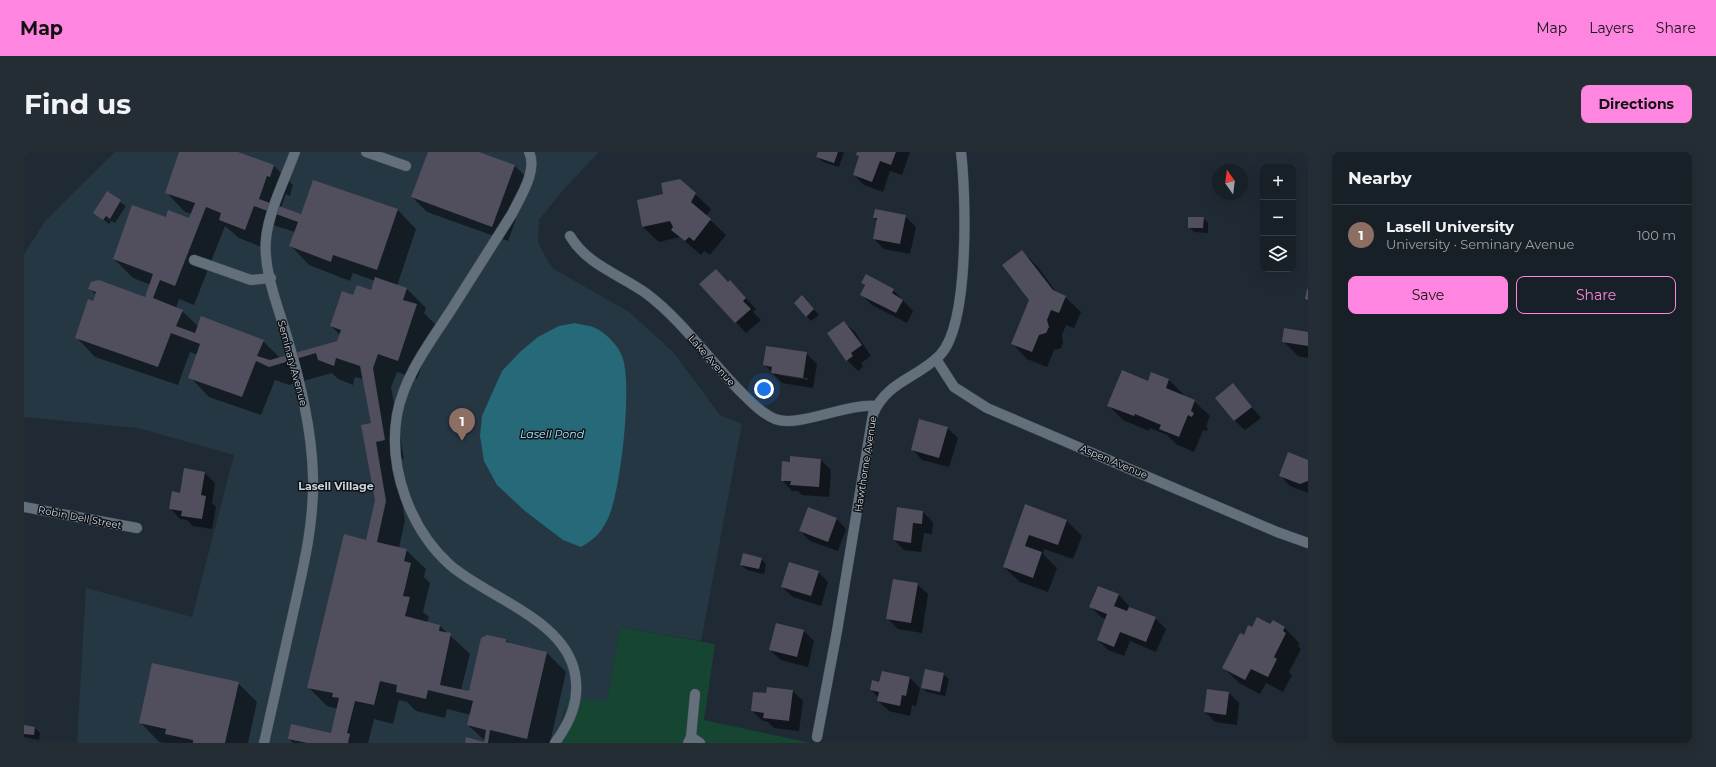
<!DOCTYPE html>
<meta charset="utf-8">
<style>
:root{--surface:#172027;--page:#242d33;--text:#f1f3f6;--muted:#9ea3a7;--line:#363e44;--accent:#fe85e0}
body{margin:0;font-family:Montserrat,sans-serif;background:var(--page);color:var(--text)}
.controls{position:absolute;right:12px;top:12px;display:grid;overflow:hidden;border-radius:8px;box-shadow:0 4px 16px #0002}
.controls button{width:36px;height:36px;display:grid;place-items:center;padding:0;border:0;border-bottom:1px solid var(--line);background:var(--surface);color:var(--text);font:20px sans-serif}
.compass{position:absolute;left:1188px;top:12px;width:36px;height:36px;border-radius:50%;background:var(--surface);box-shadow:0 4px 16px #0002;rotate:346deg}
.you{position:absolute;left:740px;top:237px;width:14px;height:14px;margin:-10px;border:3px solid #fff;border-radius:50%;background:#1a73e8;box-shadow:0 0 0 6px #1a73e833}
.badge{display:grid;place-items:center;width:26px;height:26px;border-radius:50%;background:var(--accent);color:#fff;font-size:13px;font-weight:700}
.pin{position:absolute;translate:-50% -33px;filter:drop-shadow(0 1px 2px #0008)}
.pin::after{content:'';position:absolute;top:21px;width:14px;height:12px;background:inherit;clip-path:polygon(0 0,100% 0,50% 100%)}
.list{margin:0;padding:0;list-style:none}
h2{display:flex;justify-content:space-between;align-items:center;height:52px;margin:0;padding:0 16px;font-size:17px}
h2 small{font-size:13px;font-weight:400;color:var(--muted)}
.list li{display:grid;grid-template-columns:26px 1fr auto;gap:12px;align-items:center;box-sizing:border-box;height:60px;padding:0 16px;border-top:1px solid var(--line)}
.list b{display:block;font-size:15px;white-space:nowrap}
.list p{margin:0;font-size:13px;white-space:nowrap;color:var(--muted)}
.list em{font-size:13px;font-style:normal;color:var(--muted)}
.actions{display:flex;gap:8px;padding:12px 16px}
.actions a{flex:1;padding:9px 0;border:1px solid var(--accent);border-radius:8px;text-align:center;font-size:14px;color:var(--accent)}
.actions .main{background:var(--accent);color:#111}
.icon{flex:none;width:22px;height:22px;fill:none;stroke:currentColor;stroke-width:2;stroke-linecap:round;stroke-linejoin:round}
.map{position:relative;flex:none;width:1284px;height:591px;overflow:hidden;border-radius:8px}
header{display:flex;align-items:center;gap:24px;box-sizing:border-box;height:56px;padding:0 20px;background:var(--accent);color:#111}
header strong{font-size:19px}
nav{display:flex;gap:22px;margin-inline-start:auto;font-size:14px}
.intro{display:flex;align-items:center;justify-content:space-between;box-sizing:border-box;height:96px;padding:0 24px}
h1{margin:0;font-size:28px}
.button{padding:10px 18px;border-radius:8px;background:var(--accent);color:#111;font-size:14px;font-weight:700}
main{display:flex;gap:24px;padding:0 24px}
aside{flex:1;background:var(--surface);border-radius:8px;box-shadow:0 4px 16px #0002}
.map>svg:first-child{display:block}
.built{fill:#263744}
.green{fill:#164631}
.water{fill:#266a79}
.shadow{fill:#0007;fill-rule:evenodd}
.building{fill:#514e5d}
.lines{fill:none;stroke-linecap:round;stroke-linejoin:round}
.minor-casing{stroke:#3b454d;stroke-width:11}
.minor{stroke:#63707c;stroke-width:10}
.labels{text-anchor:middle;stroke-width:3;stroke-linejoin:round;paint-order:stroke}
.street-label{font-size:10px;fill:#ced5dc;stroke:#0d1217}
.water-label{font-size:11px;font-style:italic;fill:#b1e9f7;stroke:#0d1217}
.neighbourhood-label{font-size:11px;font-weight:bold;fill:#ced5dc;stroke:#0d1217}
</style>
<header>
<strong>Map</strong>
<nav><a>Map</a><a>Layers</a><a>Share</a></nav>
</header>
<div class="intro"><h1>Find us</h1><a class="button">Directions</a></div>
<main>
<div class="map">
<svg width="1284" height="591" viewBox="0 0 1284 591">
<rect width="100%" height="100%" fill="#1f2a34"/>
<polygon class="built" points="91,0 575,0 539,38 515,68 514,91 528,116 605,160 649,200 696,263 718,272 677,489 596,475 583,550 544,546 531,591 53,591 62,436 168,465 210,303 114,276 0,265 0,102 22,68"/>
<polygon class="green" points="596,475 691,492 680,568 787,591 534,591 544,546 583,549"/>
<path class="water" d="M 551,171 C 557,173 566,173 571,176 C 582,181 596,195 599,207 C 608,235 597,337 585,364 C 578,380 572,386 557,395 L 539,388 L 501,359 L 473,333 L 460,309 L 456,284 L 458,264 L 478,219 L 497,199 L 514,185 L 535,174 Z"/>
<g class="shadow">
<path d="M 156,0 L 211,0 L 250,14 L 269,33 L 266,44 L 262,42 L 257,56 L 277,63 L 373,57 L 392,77 L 373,134 L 383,137 L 402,156 L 400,161 L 412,173 L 393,227 L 373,220 L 367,235 L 380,307 L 371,309 L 381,368 L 375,396 L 382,398 L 402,417 L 400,425 L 406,431 L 399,460 L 405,465 L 403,471 L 416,474 L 446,502 L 437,538 L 446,540 L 482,488 L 486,493 L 523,501 L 542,520 L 526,591 L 442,591 L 460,591 L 461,589 L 444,573 L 447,563 L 423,557 L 421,566 L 392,559 L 383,550 L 375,548 L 369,572 L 350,567 L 344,591 L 269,591 L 265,587 L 308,583 L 314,557 L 303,554 L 284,535 L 342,389 L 352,348 L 348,272 L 339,227 L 331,225 L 329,233 L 314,227 L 308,221 L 265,233 L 251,228 L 237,263 L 185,245 L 166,225 L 174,203 L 166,200 L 154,233 L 71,205 L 52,185 L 72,143 L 66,137 L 122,146 L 127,133 L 109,126 L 90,107 L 142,67 L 166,67 L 168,62 L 161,60 L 142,40 ZM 249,73 L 271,80 L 266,93 L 285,113 L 326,129 L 329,121 L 351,129 L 347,139 L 330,145 L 307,174 L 316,183 L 313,189 L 256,206 L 239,189 L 174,174 L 158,159 L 152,156 L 155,147 L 170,153 L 201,74 L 215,86 L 240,96 Z"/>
<polygon points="405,0 452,0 491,14 506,29 484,89 403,60 388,45"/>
<polygon points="795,0 820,0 815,15 799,10 793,4"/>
<polygon points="835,0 886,0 878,23 866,19 859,40 840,33 830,23 836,5 834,3"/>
<polygon points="656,28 687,57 682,64 702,83 686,103 680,99 677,103 656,85 635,90 619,75 640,43"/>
<polygon points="83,41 102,54 91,71 87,69 85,72 71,61"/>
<polygon points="881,64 892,75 886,102 860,97 850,87 853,69 850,65"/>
<polygon points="1179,66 1184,71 1184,81 1170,80 1165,75"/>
<polygon points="998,99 1013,114 1033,141 1041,145 1057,160 1050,176 1042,173 1038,183 1039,191 1037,196 1030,198 1023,215 1003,207 988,191 1006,147"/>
<polygon points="704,131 716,140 732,157 729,160 737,168 722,181 677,132"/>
<polygon points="838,131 869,138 889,159 883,171 848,153 837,142 841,135"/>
<polygon points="783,150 795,163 787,169 782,164"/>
<polygon points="820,170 831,180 847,204 837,211 839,215 834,219 823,208 804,181"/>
<polygon points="1284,181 1284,206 1274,204 1259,189"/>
<path d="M 782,201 L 793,212 L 789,236 L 758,231 L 741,213 ZM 752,221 L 784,226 L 784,228 L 755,223 Z"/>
<polygon points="1128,221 1145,228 1160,243 1159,245 1170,249 1186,264 1182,274 1184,277 1183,279 1179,278 1170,300 1152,292 1143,283 1126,276 1125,279 1099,268 1084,253 1124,230"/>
<polygon points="1209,233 1237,266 1221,278 1210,268"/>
<polygon points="923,276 934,286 925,315 898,308 888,297"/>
<polygon points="767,305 797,308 807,318 805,345 778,343 774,339 768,339 758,328 767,311"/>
<polygon points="1284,309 1284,341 1266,334 1256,323"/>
<polygon points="181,321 191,331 188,351 192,355 188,377 169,374 163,368 156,367 146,356 156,342"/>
<polygon points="1002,354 1043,369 1058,384 1049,407 1020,397 1019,402 1033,416 1024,440 996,430 980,415"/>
<polygon points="899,360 909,370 908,382 900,381 897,400 880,398 870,388"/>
<polygon points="812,366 822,377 814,399 786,389 776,379"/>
<polygon points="737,407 742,412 740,422 723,418 717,413"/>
<polygon points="794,420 804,430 797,454 769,445 758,435"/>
<polygon points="893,432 904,442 898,481 874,477 863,466"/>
<polygon points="1074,435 1095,443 1105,454 1104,455 1131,466 1142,477 1132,500 1106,489 1100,504 1084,498 1074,488 1082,467 1077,465 1067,455"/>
<polygon points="1247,474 1260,475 1275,491 1274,494 1277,497 1265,520 1268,523 1259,540 1242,531 1236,542 1215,531 1200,516 1220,484 1228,477"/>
<polygon points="779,478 790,489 784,515 757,508 746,498"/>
<polygon points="859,520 886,526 896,536 892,554 888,553 886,564 865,559 854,549 855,546 847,538 856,531"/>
<polygon points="919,522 925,527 921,544 903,540 898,535"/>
<polygon points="214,531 233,550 224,591 141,591 135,590 116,570"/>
<polygon points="769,539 779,549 775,579 750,576 744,570 739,569 728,559 743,542"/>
<polygon points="1205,541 1215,551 1213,573 1191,570 1181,560"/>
<polygon points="0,574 11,576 16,581 15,588 0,585"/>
</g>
<g class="building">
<polygon points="155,0 214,0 250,13 246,25 243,24 235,47 277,62 289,28 374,57 353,118 309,103 307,110 265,94 274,70 230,54 221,78 195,68 197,61 182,55 151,134 136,128 129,146 159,158 152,174 171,181 177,164 240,188 233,204 246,208 313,189 317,178 306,174 318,139 329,143 333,133 347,138 351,125 383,136 379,148 393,152 374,209 354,202 349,216 361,288 352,290 362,349 353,390 383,397 380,409 387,411 379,444 386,445 381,464 416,473 415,479 427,481 416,533 445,539 457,486 463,483 482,487 482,490 523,500 503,587 466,578 464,591 441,591 442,585 460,590 462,578 443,573 449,549 404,538 402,547 372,540 373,533 356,529 350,553 331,549 323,581 326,582 324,591 283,591 264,587 267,572 307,581 315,546 308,545 309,541 283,536 320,382 342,388 351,348 337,273 347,271 336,214 312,206 310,214 294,208 292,201 245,215 232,209 218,245 164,226 176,192 147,181 134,215 51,186 64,147 69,149 72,140 64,137 67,130 75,128 121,145 129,122 89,107 108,53 142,65 144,58 165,66 171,51 141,41"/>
<polygon points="404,0 455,0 491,13 468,75 387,45"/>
<polygon points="794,0 814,0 810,11 792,5"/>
<polygon points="833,0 872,0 867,13 856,9 848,30 829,23 835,4 832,3"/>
<polygon points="656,27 672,41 667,50 687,67 670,89 665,85 661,89 647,78 649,75 646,69 618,75 613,48 639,42 637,31"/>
<polygon points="83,39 97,48 86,67 82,64 79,68 69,61"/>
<polygon points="851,57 882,63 876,92 849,87 853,66 849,66"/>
<polygon points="1164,65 1180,65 1179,76 1164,76"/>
<polygon points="998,98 1029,138 1042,144 1035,161 1027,158 1023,168 1025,175 1022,181 1015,183 1008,200 987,192 1005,148 978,113"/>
<polygon points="692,117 704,130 706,128 722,146 719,149 727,157 711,171 675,132"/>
<polygon points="842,122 870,137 868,141 879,148 872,161 836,143 841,133 837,131"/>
<polygon points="1283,137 1284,137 1284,148 1281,147"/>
<polygon points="778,143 790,157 782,165 770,151"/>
<polygon points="820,169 838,193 827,201 829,204 822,209 803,181"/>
<polygon points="1260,176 1284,180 1284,194 1258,190"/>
<polygon points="742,194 783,200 779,226 747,221 748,215 739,213"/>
<polygon points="1098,218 1124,229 1127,220 1145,227 1142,236 1171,248 1167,259 1170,261 1168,265 1164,263 1155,285 1135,277 1137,273 1111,262 1110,264 1083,254"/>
<polygon points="1209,231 1228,255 1210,269 1191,246"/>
<polygon points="895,267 924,275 915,306 887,298"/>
<polygon points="1264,300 1284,308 1284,329 1276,332 1255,324"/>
<polygon points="766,304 797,307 795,335 766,333 767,329 757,329 758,309 766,310"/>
<polygon points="160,316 181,320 177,343 182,344 178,367 157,364 158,359 145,357 148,339 156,341"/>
<polygon points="1001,352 1043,368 1034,393 1005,383 1001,394 1018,400 1009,426 979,415"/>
<polygon points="784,355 813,366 804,390 775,379"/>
<polygon points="873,355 899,359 898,372 889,371 887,391 869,388"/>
<polygon points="719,401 738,406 735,417 716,413"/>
<polygon points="765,410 795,419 787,444 757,435"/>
<polygon points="869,427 894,431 887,471 862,467"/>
<polygon points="1074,434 1095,442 1090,454 1103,459 1105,455 1132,465 1122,490 1096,480 1090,495 1073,488 1083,462 1065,455"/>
<polygon points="1233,465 1246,472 1249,468 1261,475 1259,479 1262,481 1250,505 1253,507 1244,525 1227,517 1221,528 1198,516 1216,481 1220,483 1224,473 1228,475"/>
<polygon points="752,471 780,478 773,505 745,498"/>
<polygon points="128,511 215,530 201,591 169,591 169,588 141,582 142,577 115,571"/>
<polygon points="901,517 920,521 916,540 897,536"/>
<polygon points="858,519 886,525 882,544 878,543 876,554 853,549 855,540 846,538 848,528 855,530"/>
<polygon points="743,535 769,538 765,569 739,566 740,561 727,559 729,540 742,541"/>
<polygon points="1183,537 1205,540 1202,563 1180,560"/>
<polygon points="0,573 11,575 10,583 0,582"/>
</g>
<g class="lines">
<defs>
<g id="minor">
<polyline points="342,0 382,14"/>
<path d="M 505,0 C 514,19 496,45 488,62 C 468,93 449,124 429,155 C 408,188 380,223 373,263 C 364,316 386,377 426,413 C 464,446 541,467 551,522 C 556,549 546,570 531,591"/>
<path d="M 546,84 C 563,113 597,123 623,142 C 660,170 687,211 720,243 C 729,252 739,262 751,267 C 775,276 822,251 852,254"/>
<polyline points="170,108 227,128 247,126"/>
<polyline points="912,207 930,235 963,256 1253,380 1284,391"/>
<polyline points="0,355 113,376"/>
<polyline points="667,585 676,591"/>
<path d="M 793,585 L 813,479 L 849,262 C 863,229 894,226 916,203 C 946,172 942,42 937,0"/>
<path d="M 240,591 C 250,546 260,502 270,457 C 280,412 290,372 289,325 C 288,277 276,230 263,185 C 254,154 239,119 242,87 C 245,58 261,27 271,0"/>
<polyline points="664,591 667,585 671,542"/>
</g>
</defs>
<use href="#minor" class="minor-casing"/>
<use href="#minor" class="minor"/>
</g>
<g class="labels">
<g class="street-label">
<text transform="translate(688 208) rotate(48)" y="4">Lake Avenue</text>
<text transform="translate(269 211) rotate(75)" y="4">Seminary Avenue</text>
<text transform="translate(1090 309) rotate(23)" y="4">Aspen Avenue</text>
<text transform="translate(841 312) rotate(-81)" y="4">Hawthorne Avenue</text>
<text transform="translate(56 365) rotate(11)" y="4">Robin Dell Street</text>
</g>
<g class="water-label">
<text x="528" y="286">Lasell Pond</text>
</g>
<g class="neighbourhood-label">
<text x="312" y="338">Lasell Village</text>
</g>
</g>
</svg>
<div class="controls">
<button>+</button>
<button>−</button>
<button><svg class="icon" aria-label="layers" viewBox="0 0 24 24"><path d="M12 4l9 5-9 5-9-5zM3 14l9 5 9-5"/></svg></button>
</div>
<svg class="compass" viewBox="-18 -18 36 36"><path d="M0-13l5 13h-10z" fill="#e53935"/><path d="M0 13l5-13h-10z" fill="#9ea3a7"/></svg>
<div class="you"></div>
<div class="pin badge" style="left:438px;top:289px;background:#8d6e63">1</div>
</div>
<aside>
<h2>Nearby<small></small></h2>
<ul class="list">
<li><span class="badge" style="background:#8d6e63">1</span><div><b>Lasell University</b><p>University · Seminary Avenue</p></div><em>100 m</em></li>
</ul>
<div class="actions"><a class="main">Save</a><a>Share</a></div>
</aside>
</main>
